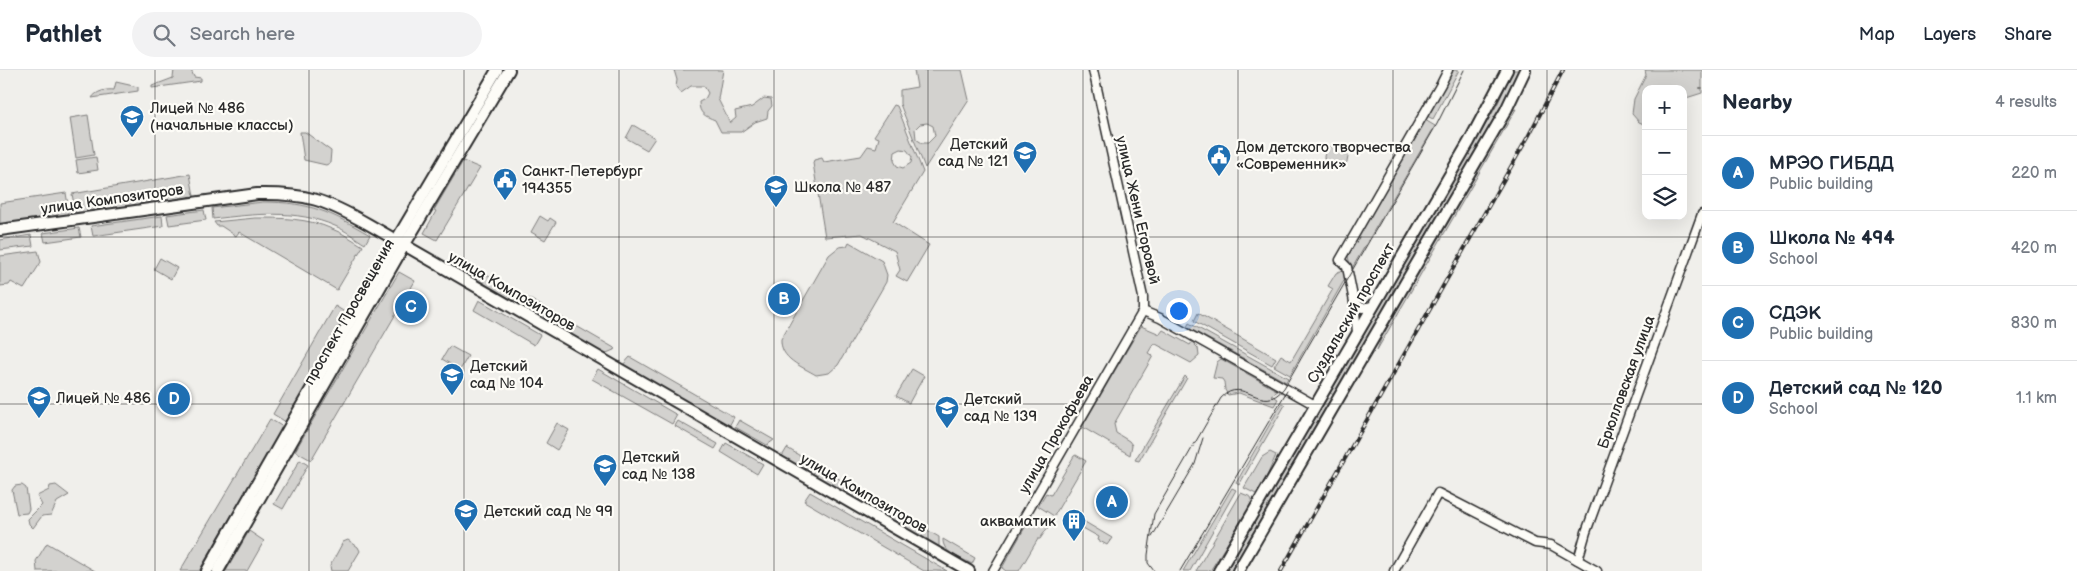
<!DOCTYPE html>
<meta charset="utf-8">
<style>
:root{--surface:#fff;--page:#f2f2f3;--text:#1f2937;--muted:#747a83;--line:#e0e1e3;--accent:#1f6fb2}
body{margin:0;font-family:"Balsamiq Sans",sans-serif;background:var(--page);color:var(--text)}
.controls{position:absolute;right:15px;top:15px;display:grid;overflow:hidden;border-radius:10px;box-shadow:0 5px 20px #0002}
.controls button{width:45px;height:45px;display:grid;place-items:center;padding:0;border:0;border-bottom:1px solid var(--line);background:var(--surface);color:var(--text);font:25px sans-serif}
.you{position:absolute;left:1178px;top:240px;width:18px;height:18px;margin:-12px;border:4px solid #fff;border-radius:50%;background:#1a73e8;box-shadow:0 0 0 8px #1a73e833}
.badge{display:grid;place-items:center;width:32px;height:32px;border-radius:50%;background:var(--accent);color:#fff;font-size:16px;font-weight:700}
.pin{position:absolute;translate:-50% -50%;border:2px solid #fff;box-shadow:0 1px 5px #0006}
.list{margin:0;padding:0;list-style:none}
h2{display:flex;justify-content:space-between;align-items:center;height:65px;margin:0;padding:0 20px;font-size:21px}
h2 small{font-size:16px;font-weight:400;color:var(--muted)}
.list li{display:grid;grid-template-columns:32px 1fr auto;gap:15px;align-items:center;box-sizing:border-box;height:75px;padding:0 20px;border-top:1px solid var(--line)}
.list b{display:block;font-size:19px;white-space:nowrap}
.list p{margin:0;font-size:16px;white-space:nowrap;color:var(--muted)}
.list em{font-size:16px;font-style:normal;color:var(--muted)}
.icon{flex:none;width:28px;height:28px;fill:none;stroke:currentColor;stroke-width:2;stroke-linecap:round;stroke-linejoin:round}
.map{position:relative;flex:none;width:1702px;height:501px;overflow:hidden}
header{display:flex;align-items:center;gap:30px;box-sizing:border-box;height:70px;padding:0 25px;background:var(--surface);border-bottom:1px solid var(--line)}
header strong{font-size:24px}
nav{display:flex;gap:28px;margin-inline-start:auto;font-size:18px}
.search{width:350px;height:45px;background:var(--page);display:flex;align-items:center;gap:12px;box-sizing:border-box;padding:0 18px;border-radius:28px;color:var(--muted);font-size:19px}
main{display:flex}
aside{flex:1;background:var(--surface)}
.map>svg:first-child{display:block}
.green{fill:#d3d2cf;stroke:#7f7e7d;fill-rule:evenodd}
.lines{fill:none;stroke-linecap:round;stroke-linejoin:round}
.stream{stroke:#777775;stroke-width:2}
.street-casing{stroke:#2b2b2b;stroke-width:11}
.secondary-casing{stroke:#2b2b2b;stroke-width:14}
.street{stroke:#fdfcf7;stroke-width:8}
.secondary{stroke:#fdfcf7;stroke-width:10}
.tram{stroke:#2b2b2b;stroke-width:1}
.rail-casing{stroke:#2b2b2b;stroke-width:4}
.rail{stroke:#fdfcf7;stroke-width:2;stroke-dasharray:5.5;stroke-linecap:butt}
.grid{fill:none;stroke:#2b2b2b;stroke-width:1;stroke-opacity:0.55}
.labels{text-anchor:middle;stroke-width:4.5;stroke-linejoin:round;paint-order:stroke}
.poi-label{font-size:15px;fill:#2b2b2b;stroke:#fdfcf7;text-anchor:start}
.street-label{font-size:15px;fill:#2b2b2b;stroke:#fdfcf7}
</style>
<header>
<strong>Pathlet</strong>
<div class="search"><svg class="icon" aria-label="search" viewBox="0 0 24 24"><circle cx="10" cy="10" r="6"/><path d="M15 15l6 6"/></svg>Search here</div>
<nav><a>Map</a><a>Layers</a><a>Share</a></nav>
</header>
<main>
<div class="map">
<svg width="1702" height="501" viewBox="0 0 1702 501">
<rect width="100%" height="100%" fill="#f0efeb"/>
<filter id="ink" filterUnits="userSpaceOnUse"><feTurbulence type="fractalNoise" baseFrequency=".02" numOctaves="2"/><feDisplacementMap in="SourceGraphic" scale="10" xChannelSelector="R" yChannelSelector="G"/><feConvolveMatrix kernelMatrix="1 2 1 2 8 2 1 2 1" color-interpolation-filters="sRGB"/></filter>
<g filter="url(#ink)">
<g class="green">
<polygon points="174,0 191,0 194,7 201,8 201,11 152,18 152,16 173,8"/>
<path d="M 674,0 L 723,0 L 718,29 L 730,53 L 736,48 L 735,41 L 752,37 L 764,28 L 771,29 L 772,36 L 768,41 L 767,48 L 755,52 L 741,62 L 721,62 L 715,50 C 705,46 699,44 699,32 L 705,29 L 708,23 L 704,16 L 691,16 L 681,23 L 676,17 L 677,10 Z"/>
<path d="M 914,0 L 962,0 L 969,30 L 925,98 L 900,34 L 900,20 L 917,17 ZM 927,53 L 933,56 L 935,66 L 928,73 L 922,73 L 916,69 L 915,59 L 920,54 Z"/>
<polygon points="1451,0 1459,0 1433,49 1427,46"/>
<polygon points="1513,0 1519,0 1501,37 1334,325 1330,323 1497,35"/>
<polygon points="1645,0 1702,0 1702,23 1683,29 1683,19 1646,19 1646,55 1639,52 1632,44 1634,29 1646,5"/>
<path d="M 116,12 L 138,17 L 138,21 L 92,28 C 96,21 107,19 114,20 Z"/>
<path d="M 894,35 L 897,36 L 923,102 L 893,152 L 929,175 L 907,212 L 896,206 L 900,200 L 895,181 L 862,164 L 825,167 L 813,93 L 814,90 L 822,88 L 824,92 L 861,86 L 868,76 L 876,78 L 879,68 L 874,66 ZM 901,79 L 907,80 L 912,87 L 911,93 L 903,98 L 897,96 L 894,91 L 895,82 Z"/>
<polygon points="1516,39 1377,280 1382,266 1513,40"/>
<polygon points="88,45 94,85 76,88 70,48"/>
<polygon points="1425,50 1435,56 1351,200 1348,186 1350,179"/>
<polygon points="633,55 655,68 647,80 626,68"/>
<polygon points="300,62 305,62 331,81 330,93 326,95 304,90"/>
<circle cx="1336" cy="87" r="12"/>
<polygon points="96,87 98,100 78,103 76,90"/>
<polygon points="463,91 480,98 437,170 424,163 436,141 434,140"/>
<polygon points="190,104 194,126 76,145 72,124"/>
<polygon points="66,123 69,141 67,144 0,155 0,133"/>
<path d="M 263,132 C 310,132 330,142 370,165 L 365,174 C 355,168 345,160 335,156 C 296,139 254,144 213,149 L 212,138 Z"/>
<polygon points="204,140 206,150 169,155 167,145"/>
<polygon points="162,146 163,156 93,166 91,156"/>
<polygon points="540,146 548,151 550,148 556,152 545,170 531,162"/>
<path d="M 255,148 C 281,148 308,148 332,159 C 343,163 353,170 363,176 L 337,220 L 239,162 L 236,166 L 221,156 L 217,156 L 214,152 Z"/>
<polygon points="79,158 81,167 45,172 43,163"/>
<polygon points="31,165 33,176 0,180 0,170"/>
<path d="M 849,172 L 882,191 L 887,205 L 886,212 L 838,295 L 829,303 L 816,305 C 801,296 780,289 781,269 L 829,185 L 839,177 L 847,176 Z"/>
<polygon points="38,181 41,192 24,219 11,212 9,215 0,216 0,186"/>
<polygon points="160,188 177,198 171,209 154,199"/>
<polygon points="462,190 616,279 602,285 456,200"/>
<polygon points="1340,201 1345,202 1346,207 1290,305 1274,296 1281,285 1291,291 1333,219 1328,216 1336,203"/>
<polygon points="399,202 415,211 311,390 295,381"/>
<polygon points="479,230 540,265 534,275 474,240"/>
<polygon points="335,236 348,244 286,352 273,344"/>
<polygon points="1198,243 1276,288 1272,295 1194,251"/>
<polygon points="1189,253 1288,308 1286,312 1187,257"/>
<polygon points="1141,256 1160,264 1163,260 1190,275 1192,272 1198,278 1199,286 1191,293 1154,273 1148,283 1153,286 1114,354 1116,363 1129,371 1132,375 1130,385 1082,357"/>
<polygon points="450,276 468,286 460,300 442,289"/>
<polygon points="630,287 734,347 728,358 622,296"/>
<polygon points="1221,289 1278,321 1271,325 1278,329 1274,336 1239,323 1228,325 1225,320 1224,312 1222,309 1213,308 1217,292"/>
<polygon points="598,299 677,345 672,354 592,309"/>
<polygon points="912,299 924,306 909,333 896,326"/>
<polygon points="1185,306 1187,308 1139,391 1135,390"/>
<polygon points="1327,327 1332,330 1232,501 1226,501"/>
<polygon points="1282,333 1285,335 1239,415 1236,413"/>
<polygon points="270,349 283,357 199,501 180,501"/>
<polygon points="739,350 774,370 767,375 735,357"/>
<polygon points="678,351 718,374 715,379 675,356"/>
<polygon points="557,353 569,360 557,380 546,373"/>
<polygon points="726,373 763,394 757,404 721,382"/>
<polygon points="787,378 812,393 807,403 781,388"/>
<polygon points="1270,382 1276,385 1264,413 1256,424 1244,418 1262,387"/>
<polygon points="1076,385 1086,391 1054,446 1038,436 1046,423 1051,425 1074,386"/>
<polygon points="300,390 308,395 283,439 274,434"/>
<polygon points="817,396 939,467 939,480 812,406"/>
<polygon points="22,415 26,418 29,439 27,443 17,444 12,420 15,416"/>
<polygon points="56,415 69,425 57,432 51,445 42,446 33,458 29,454 28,449 42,435 37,426 49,420 50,416"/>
<polygon points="1232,418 1236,420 1190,501 1183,501"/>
<polygon points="810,422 947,501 924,501 804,431"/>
<polygon points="1241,423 1251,427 1253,432 1210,501 1196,501"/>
<polygon points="1068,442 1112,468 1107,475 1098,470 1099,467 1074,453 1075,449 1069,446 1067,449 1065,448"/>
<polygon points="1032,445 1050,454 1040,469 1038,469 1019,501 1006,501 1002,498"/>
<polygon points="249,461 264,471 247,501 226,501"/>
<path d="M 943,469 L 975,488 L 972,494 C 961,488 942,483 943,469 Z"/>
<polygon points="348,470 358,477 360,481 348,501 331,501 330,496 343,472"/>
<polygon points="47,473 95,501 37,501 36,491"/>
</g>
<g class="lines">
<polyline class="stream" points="1700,18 1702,18"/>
<defs>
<g id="street">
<polyline points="1354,232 1347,197 1340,190 1441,14 1448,0"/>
<polyline points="1143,241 1160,248 1315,335"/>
<polyline points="1357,262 1354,232 1362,238 1373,236"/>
<polyline points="1578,490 1586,462 1702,144"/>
<polyline points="993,501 1143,241 1143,227 1093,0"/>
<polyline points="1394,501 1438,423 1535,473 1551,475 1597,501"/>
</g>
<g id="secondary">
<path d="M 0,160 L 257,124 C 307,123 325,130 368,154 L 969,501"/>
<polyline points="207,501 394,174 497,0"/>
<polyline points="218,501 402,179 509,0"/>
<polyline points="1219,501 1469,72 1507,0"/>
<polyline points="1238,501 1506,40 1525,0"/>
</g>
</defs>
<use href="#street" class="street-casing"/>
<use href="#secondary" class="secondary-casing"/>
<use href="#street" class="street"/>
<use href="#secondary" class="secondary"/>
<g class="tram">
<polyline points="1152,467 1195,394 1203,368"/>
<path d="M 1154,501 L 1148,493 L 1148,485 L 1154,444 L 1221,328 C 1244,304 1262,347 1284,318 L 1437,54 L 1464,0"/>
<polyline points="1180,501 1287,321"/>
</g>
<defs>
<polyline id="rail" points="1281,501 1529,65 1563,0"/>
</defs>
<use href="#rail" class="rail-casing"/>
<use href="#rail" class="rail"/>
</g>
</g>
<path class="grid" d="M 155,0 L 155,501M 309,0 L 309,501M 464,0 L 464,501M 619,0 L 619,501M 774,0 L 774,501M 928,0 L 928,501M 1083,0 L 1083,501M 1238,0 L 1238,501M 1393,0 L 1393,501M 1547,0 L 1547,501M 0,167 L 1702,167M 0,334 L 1702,334"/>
<defs>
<symbol id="school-pin" viewBox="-11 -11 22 30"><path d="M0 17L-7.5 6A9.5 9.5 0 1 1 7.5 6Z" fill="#1f6fb2" stroke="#fdfcf7"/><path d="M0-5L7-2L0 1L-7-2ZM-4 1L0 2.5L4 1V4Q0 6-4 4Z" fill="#fff"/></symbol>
<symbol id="civic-pin" viewBox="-11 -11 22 30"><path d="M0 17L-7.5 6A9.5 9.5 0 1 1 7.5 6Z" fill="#1f6fb2" stroke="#fdfcf7"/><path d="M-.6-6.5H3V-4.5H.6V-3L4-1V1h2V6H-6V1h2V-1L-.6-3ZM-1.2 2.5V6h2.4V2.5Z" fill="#fff"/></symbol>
<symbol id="building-pin" viewBox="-11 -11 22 30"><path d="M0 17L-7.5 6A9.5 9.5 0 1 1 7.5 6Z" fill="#1f6fb2" stroke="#fdfcf7"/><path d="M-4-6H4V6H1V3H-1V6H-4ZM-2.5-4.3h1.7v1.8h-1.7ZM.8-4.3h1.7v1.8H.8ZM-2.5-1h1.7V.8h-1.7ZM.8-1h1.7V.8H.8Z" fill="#fff"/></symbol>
</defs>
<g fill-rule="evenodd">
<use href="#school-pin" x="118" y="33" width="28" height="38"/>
<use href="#school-pin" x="1011" y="69" width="28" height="38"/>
<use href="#civic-pin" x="1205" y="72" width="28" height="38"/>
<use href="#civic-pin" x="491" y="96" width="28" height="38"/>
<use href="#school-pin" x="762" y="103" width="28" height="38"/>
<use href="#school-pin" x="438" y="291" width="28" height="38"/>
<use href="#school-pin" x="25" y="314" width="28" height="38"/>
<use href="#school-pin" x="933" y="324" width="28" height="38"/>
<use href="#school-pin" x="591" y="382" width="28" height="38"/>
<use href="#school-pin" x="452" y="427" width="28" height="38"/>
<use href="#building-pin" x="1060" y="437" width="28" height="38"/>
</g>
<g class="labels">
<g class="poi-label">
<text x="150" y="43">Лицей № 486<tspan x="150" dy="17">(начальные классы)</tspan></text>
<text x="1008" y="79" text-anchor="end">Детский<tspan x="1008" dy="17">сад № 121</tspan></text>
<text x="1236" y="82">Дом детского творчества<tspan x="1236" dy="17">«Современник»</tspan></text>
<text x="522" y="106">Санкт-Петербург<tspan x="522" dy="17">194355</tspan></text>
<text x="794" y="122">Школа № 487</text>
<text x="470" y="301">Детский<tspan x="470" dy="17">сад № 104</tspan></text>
<text x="56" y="333">Лицей № 486</text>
<text x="964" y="334">Детский<tspan x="964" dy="17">сад № 139</tspan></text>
<text x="622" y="392">Детский<tspan x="622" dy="17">сад № 138</tspan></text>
<text x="484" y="446">Детский сад № 99</text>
<text x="1056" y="456" text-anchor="end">акваматик</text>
</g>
<g class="street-label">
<text transform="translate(112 129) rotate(-8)" y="5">улица Композиторов</text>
<text transform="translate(1138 140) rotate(77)" y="5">улица Жени Егоровой</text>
<text transform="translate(512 221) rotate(30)" y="5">улица Композиторов</text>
<text transform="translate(349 242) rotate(-60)" y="5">проспект Просвещения</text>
<text transform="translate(1351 243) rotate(-60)" y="5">Суздальский проспект</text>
<text transform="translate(1626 312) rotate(-70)" y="5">Брюлловская улица</text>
<text transform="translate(1056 364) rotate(-60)" y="5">улица Прокофьева</text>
<text transform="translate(864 423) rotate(30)" y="5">улица Композиторов</text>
</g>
</g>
</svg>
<div class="controls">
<button>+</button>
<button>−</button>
<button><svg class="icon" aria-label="layers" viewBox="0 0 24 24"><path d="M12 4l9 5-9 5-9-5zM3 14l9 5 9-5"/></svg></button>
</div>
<div class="you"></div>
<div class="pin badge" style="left:1112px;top:432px">A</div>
<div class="pin badge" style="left:784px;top:229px">B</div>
<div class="pin badge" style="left:411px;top:237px">C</div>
<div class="pin badge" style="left:174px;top:329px">D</div>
</div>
<aside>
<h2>Nearby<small>4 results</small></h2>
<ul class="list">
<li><span class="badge">A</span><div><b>МРЭО ГИБДД</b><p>Public building</p></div><em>220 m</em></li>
<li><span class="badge">B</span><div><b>Школа № 494</b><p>School</p></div><em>420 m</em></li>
<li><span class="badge">C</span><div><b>СДЭК</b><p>Public building</p></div><em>830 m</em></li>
<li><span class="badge">D</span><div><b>Детский сад № 120</b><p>School</p></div><em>1.1 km</em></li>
</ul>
</aside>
</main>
